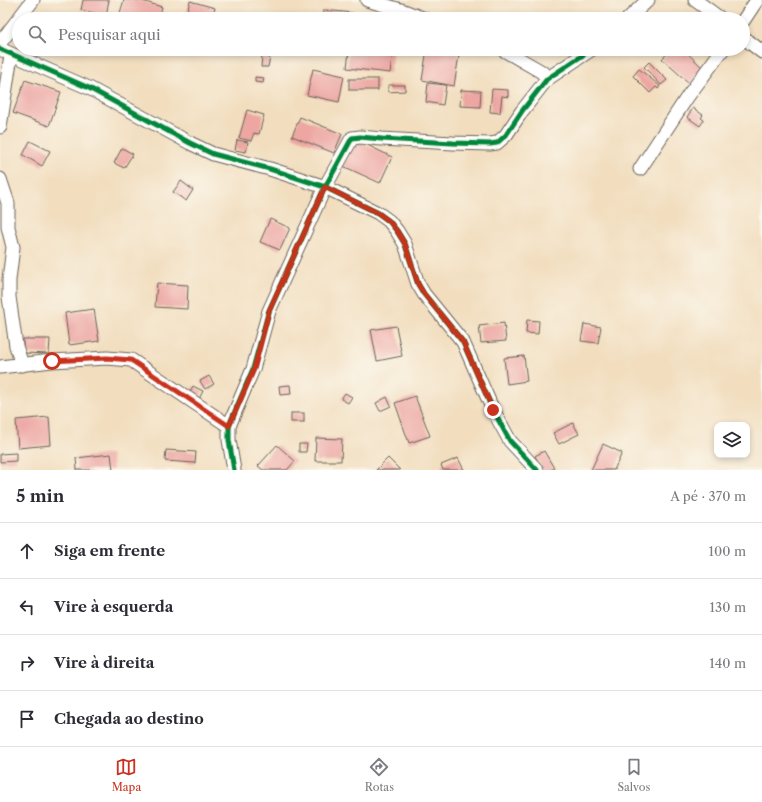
<!DOCTYPE html>
<html lang="pt">
<meta charset="utf-8">
<style>
:root{--surface:#fff;--page:#f2f2f3;--text:#2b2b33;--muted:#7c7c81;--line:#e1e1e2;--accent:#c8321e}
body{margin:0;font-family:"Libre Caslon Text",serif;background:var(--page);color:var(--text)}
.controls{position:absolute;right:12px;bottom:12px;display:grid;overflow:hidden;border-radius:8px;box-shadow:0 2px 6px #0003}
.controls button{width:36px;height:36px;display:grid;place-items:center;padding:0;border:0;border-bottom:1px solid var(--line);background:var(--surface);color:var(--text);font:20px sans-serif}
.stop{position:absolute;width:12px;height:12px;margin:-9px;border:3px solid #c8321e;border-radius:50%;background:#fff}
.stop.end{background:#c8321e;border-color:#fff;box-shadow:0 1px 4px #0008}
.list{margin:0;padding:0;list-style:none}
h2{display:flex;justify-content:space-between;align-items:center;height:52px;margin:0;padding:0 16px;font-size:17px}
h2 small{font-size:13px;font-weight:400;color:var(--muted)}
.list li{display:grid;grid-template-columns:26px 1fr auto;gap:12px;align-items:center;box-sizing:border-box;height:56px;padding:0 16px;border-top:1px solid var(--line)}
.list b{display:block;font-size:15px;white-space:nowrap}
.list em{font-size:13px;font-style:normal;color:var(--muted)}
.icon{flex:none;width:22px;height:22px;fill:none;stroke:currentColor;stroke-width:2;stroke-linecap:round;stroke-linejoin:round}
.map{position:relative;flex:none;width:762px;height:470px;overflow:hidden}
.search{position:absolute;background:var(--surface);box-shadow:0 2px 6px #0003;left:12px;right:12px;top:12px;height:44px;display:flex;align-items:center;gap:10px;box-sizing:border-box;padding:0 14px;border-radius:22px;color:var(--muted);font-size:15px}
.sheet{height:276px;background:var(--surface)}
nav{display:flex;justify-content:space-around;align-items:center;box-sizing:border-box;height:56px;border-top:1px solid var(--line);background:var(--surface);font-size:11px;color:var(--muted)}
nav a{display:grid;justify-items:center;gap:2px}
nav .on{color:var(--accent)}
.map>svg:first-child{display:block}
.building{fill:#eda6a2}
.lines{fill:none;stroke-linecap:round;stroke-linejoin:round}
.minor-casing{stroke:#676055;stroke-width:15}
.minor{stroke:#fff;stroke-width:13}
.cycleway-casing{stroke:#fbf7ec;stroke-width:8}
.cycleway{stroke:#00873e;stroke-width:5}
.route{stroke:#c8321e;stroke-width:5}
</style>
<div class="map">
<svg width="762" height="470" viewBox="0 0 762 470">
<rect width="100%" height="100%" fill="#fbf7ec"/>
<filter id="ink" filterUnits="userSpaceOnUse"><feTurbulence type="fractalNoise" baseFrequency=".025" numOctaves="2"/><feDisplacementMap in="SourceGraphic" scale="8" xChannelSelector="R" yChannelSelector="G"/><feConvolveMatrix kernelMatrix="1 2 1 2 8 2 1 2 1" color-interpolation-filters="sRGB"/></filter>
<filter id="wash" filterUnits="userSpaceOnUse"><feTurbulence type="fractalNoise" baseFrequency=".012" numOctaves="4" result="noise"/><feDisplacementMap in="SourceGraphic" scale="16" xChannelSelector="R" yChannelSelector="G"/><feGaussianBlur stdDeviation="0.9" result="paint"/><feColorMatrix in="noise" values="0 0 0 0 0 0 0 0 0 0 0 0 0 0 0 0 0 1.4 0 .05"/><feComposite in="paint" operator="in"/></filter>
<g filter="url(#wash)">
<rect width="100%" height="100%" fill="#f2debf"/>
<g id="blocks">
<g class="building">
<polygon points="83,0 109,0 106,16 81,10"/>
<polygon points="124,0 139,0 162,7 159,19 118,19"/>
<polygon points="190,1 215,8 212,19 185,19"/>
<polygon points="324,10 353,13 353,19 323,19"/>
<polygon points="260,49 273,49 273,53 259,51"/>
<polygon points="337,49 393,49 390,73 347,68 349,51 337,50"/>
<polygon points="427,49 460,49 454,86 422,80"/>
<polygon points="671,49 683,49 704,69 690,84 662,59"/>
<polygon points="262,56 270,57 268,67 261,67"/>
<polygon points="649,62 667,80 661,85 644,67"/>
<polygon points="313,69 344,76 339,102 307,95"/>
<polygon points="639,69 660,86 658,89 656,87 650,93 633,76"/>
<polygon points="255,77 264,78 263,83 255,82"/>
<rect x="349" y="79" width="29" height="11"/>
<polygon points="25,80 61,92 49,126 13,113"/>
<polygon points="428,83 446,85 443,105 426,102"/>
<polygon points="388,85 405,85 405,91 388,92"/>
<polygon points="492,89 508,90 508,97 502,96 500,113 490,112"/>
<polygon points="461,90 481,91 480,107 460,106"/>
<polygon points="693,108 703,115 701,118 704,120 700,126 687,117"/>
<polygon points="247,110 264,115 259,134 254,133 251,141 239,138"/>
<polygon points="300,117 342,134 334,153 292,136"/>
<polygon points="355,139 392,157 380,183 343,166"/>
<polygon points="237,140 248,142 246,152 235,150"/>
<polygon points="30,141 50,151 42,166 23,155"/>
<polygon points="122,148 133,154 124,168 114,163"/>
<polygon points="181,181 193,190 186,201 173,192"/>
<polygon points="270,219 290,228 280,250 260,242"/>
<polygon points="157,283 188,285 187,309 155,307"/>
<polygon points="94,309 99,341 69,345 65,313"/>
<polygon points="527,320 539,321 538,334 526,333"/>
<polygon points="504,323 506,341 481,343 479,326"/>
<polygon points="584,324 601,327 598,343 581,341"/>
<polygon points="396,326 402,356 377,361 371,330"/>
<polygon points="23,339 50,339 49,354 23,353"/>
<polygon points="524,356 527,381 507,384 504,358"/>
<polygon points="209,376 214,384 205,389 200,381"/>
<polygon points="290,385 291,394 280,395 279,386"/>
<polygon points="193,386 203,391 199,399 189,394"/>
<polygon points="345,393 352,397 348,403 341,399"/>
<polygon points="415,396 430,436 409,443 395,403"/>
<polygon points="387,397 391,406 380,411 376,403"/>
<rect x="291" y="413" width="13" height="9"/>
<polygon points="49,417 51,445 18,448 16,420"/>
<polygon points="573,423 579,434 559,444 553,433"/>
<polygon points="316,438 342,439 341,461 315,461"/>
<polygon points="299,444 307,444 306,452 299,452"/>
<polygon points="603,444 622,453 614,470 591,470"/>
<polygon points="277,445 295,461 287,470 263,470 258,466"/>
<polygon points="166,450 196,452 195,463 165,461"/>
<polygon points="544,451 554,468 551,470 543,470 535,456"/>
<polygon points="16,453 16,461 0,462 0,454"/>
<polygon points="111,454 113,470 77,470 76,458"/>
<polygon points="388,458 400,470 376,470"/>
<polygon points="458,458 464,470 443,470 441,465"/>
</g>
</g>
</g>
<g filter="url(#ink)">
<use href="#blocks" fill-opacity="0" stroke="#676055" stroke-width="1"/>
<g class="lines">
<defs>
<g id="minor">
<polyline points="367,0 404,11 425,19"/>
<polyline points="695,0 721,19"/>
<polyline points="628,19 648,0"/>
<polyline points="743,21 757,0"/>
<polyline points="743,37 762,52"/>
<polyline points="0,43 33,0"/>
<polyline points="0,49 89,88 190,143 213,154 270,169 325,187 378,213 389,221 397,231 405,244 418,284 424,294 463,342 493,410 510,441 537,470"/>
<polyline points="502,49 542,72 547,79"/>
<polyline points="0,127 11,55"/>
<polyline points="640,169 688,96 723,49"/>
<polyline points="0,179 8,203 8,227 13,247 9,280 9,297 16,346 22,365"/>
<polyline points="0,367 52,361 107,358 131,360 229,426"/>
<polyline points="234,470 229,440 229,426 253,369 269,311 325,187 352,138 360,137 382,139 453,143 490,144 497,143 506,135 522,111 547,79 592,49"/>
</g>
</defs>
<use href="#minor" class="minor-casing"/>
<use href="#minor" class="minor"/>
<defs>
<g id="cycleway">
<polyline points="0,49 89,88 190,143 213,154 270,169 325,187 378,213 389,221 397,231 405,244 418,284 424,294 463,342 493,410 510,441 537,470"/>
<polyline points="234,470 229,440 229,426 253,369 269,311 325,187 352,138 360,137 382,139 453,143 490,144 497,143 506,135 522,111 547,79 592,49"/>
</g>
</defs>
<use href="#cycleway" class="cycleway-casing"/>
<use href="#cycleway" class="cycleway"/>
</g>
</g>
<g class="lines" filter="url(#ink)">
<polyline class="route" points="52,361 107,358 131,360 229,426 254,369 269,311 325,187 378,213 389,221 397,231 405,244 418,284 424,294 463,342 493,410"/>
</g>
</svg>
<div class="controls">
<button><svg class="icon" aria-label="layers" viewBox="0 0 24 24"><path d="M12 4l9 5-9 5-9-5zM3 14l9 5 9-5"/></svg></button>
</div>
<div class="stop" style="left:52px;top:361px"></div>
<div class="stop end" style="left:493px;top:410px"></div>
<div class="search"><svg class="icon" aria-label="search" viewBox="0 0 24 24"><circle cx="10" cy="10" r="6"/><path d="M15 15l6 6"/></svg>Pesquisar aqui</div>
</div>
<section class="sheet">
<h2>5 min<small>A pé · 370 m</small></h2>
<ul class="list">
<li><svg class="icon" aria-label="ahead" viewBox="0 0 24 24"><path d="M12 20V5M6 11l6-6 6 6"/></svg><div><b>Siga em frente</b></div><em>100 m</em></li>
<li><svg class="icon" aria-label="left" viewBox="0 0 24 24"><path d="M17 20v-9H6M10 6l-5 5 5 5"/></svg><div><b>Vire à esquerda</b></div><em>130 m</em></li>
<li><svg class="icon" aria-label="right" viewBox="0 0 24 24"><path d="M7 20v-9h11M14 6l5 5-5 5"/></svg><div><b>Vire à direita</b></div><em>140 m</em></li>
<li><svg class="icon" aria-label="arrive" viewBox="0 0 24 24"><path d="M6 21V4h12l-3 4 3 4H6"/></svg><div><b>Chegada ao destino</b></div></li>
</ul>
</section>
<nav>
<a class="on"><svg class="icon" aria-label="map" viewBox="0 0 24 24"><path d="M3 6l6-2 6 2 6-2v14l-6 2-6-2-6 2zM9 4v14M15 6v14"/></svg>Mapa</a>
<a><svg class="icon" aria-label="directions" viewBox="0 0 24 24"><path d="M12 3l9 9-9 9-9-9zM9 14v-3h6M13 9l2 2-2 2"/></svg>Rotas</a>
<a><svg class="icon" aria-label="saved" viewBox="0 0 24 24"><path d="M7 4h10v16l-5-4-5 4z"/></svg>Salvos</a>
</nav>
